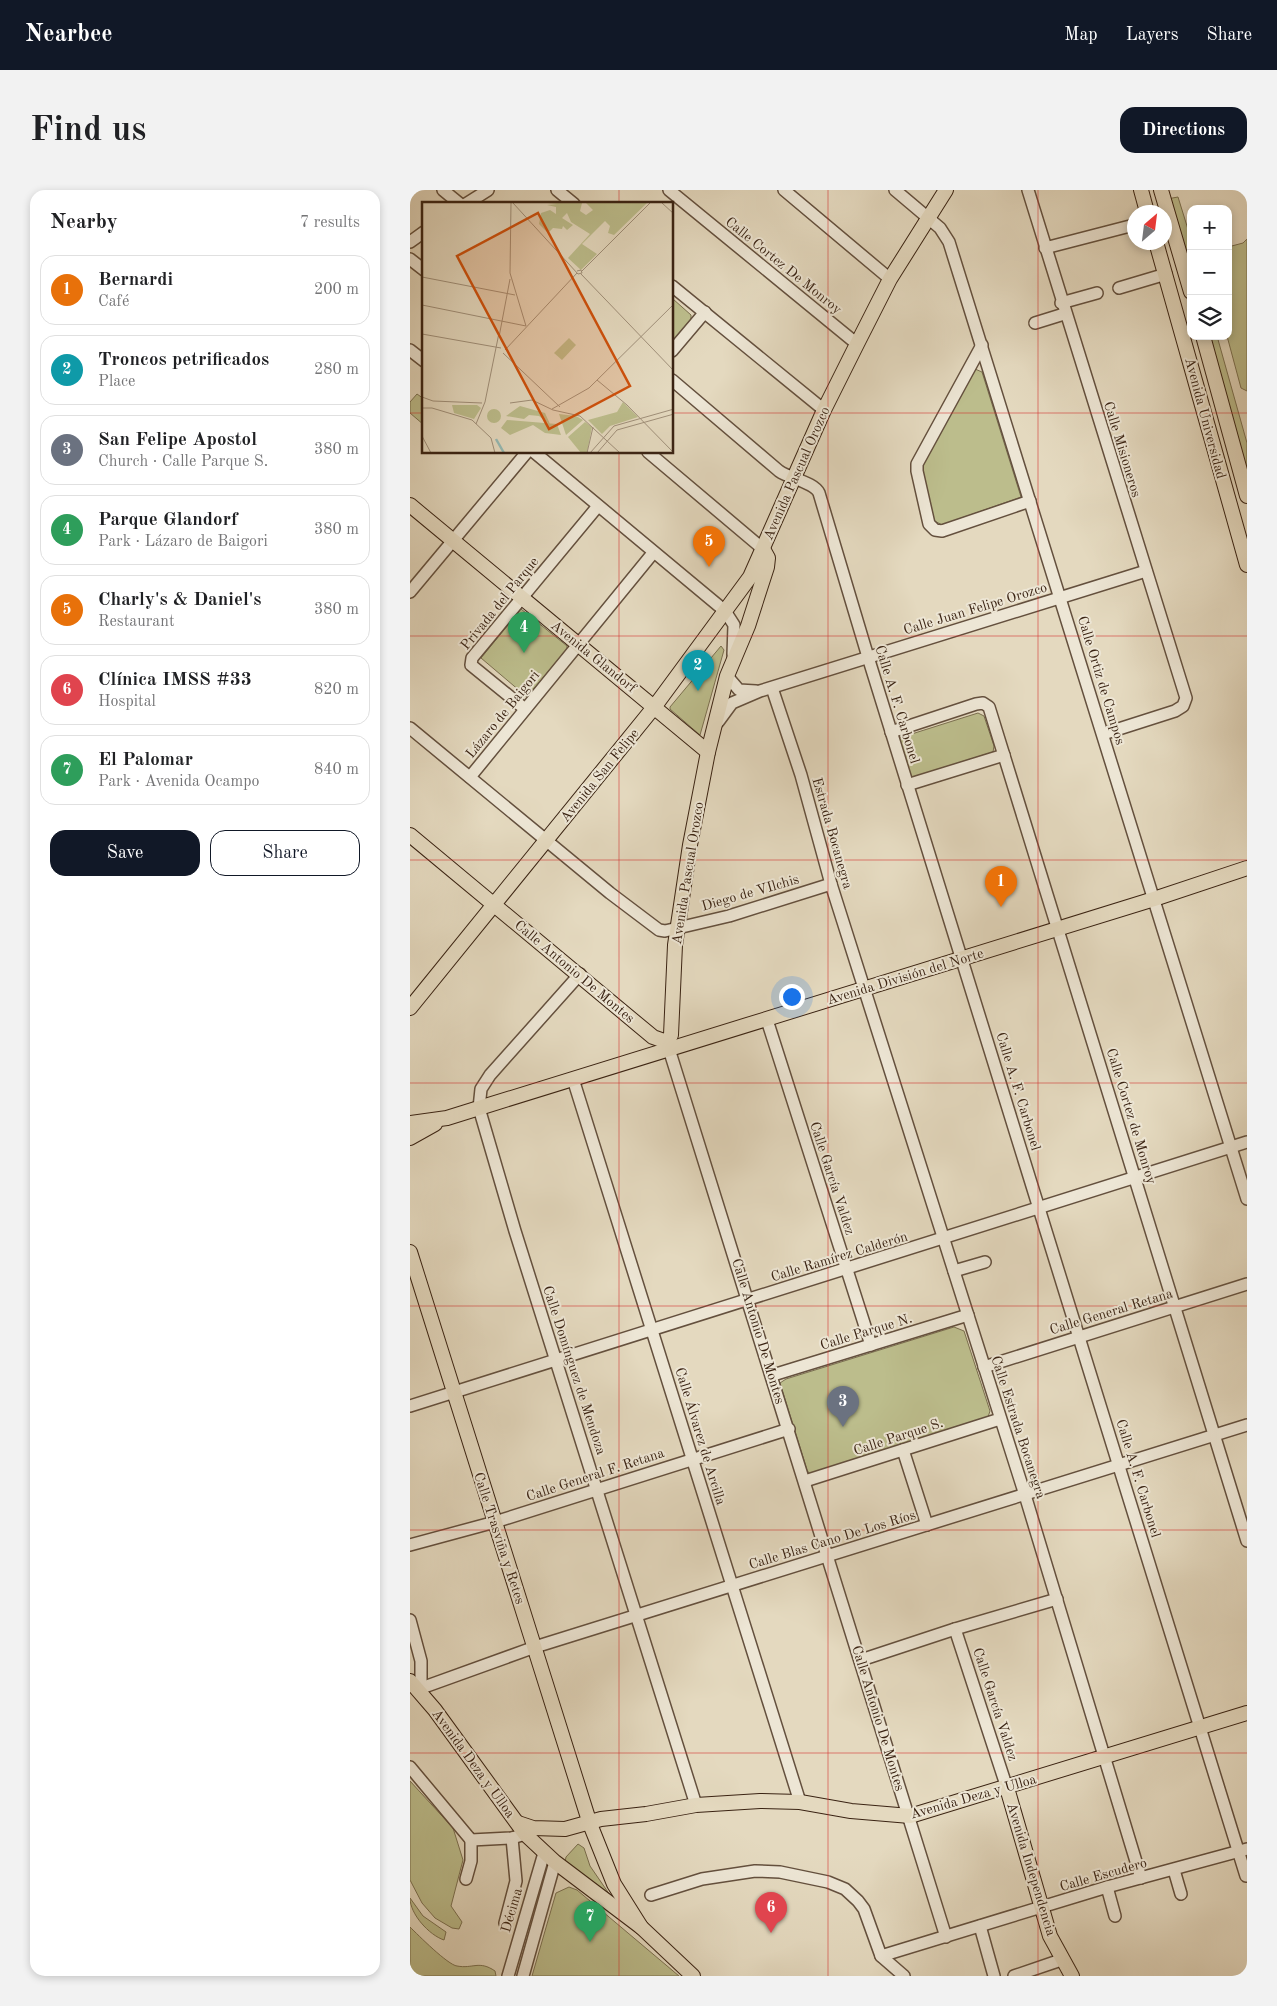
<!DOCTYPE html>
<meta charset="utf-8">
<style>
:root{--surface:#fff;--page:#f2f2f2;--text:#202124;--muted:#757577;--line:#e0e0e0;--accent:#111827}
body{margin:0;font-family:"Old Standard TT",serif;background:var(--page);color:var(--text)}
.controls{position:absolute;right:15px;top:15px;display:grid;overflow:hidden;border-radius:10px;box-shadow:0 2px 8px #0003}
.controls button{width:45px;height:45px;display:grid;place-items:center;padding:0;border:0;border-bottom:1px solid var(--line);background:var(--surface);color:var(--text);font:25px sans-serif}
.compass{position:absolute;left:717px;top:15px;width:45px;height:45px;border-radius:50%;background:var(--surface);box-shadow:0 2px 8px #0003;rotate:28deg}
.you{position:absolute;left:381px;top:806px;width:18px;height:18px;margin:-12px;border:4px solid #fff;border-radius:50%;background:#1a73e8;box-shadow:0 0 0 8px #1a73e833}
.badge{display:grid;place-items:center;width:32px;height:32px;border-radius:50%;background:var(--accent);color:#fff;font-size:16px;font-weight:700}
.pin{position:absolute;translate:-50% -41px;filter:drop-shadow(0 1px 2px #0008)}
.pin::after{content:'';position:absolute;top:26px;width:18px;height:15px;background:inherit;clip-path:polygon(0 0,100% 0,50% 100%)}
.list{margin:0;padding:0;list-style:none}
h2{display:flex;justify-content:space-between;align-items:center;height:65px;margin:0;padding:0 20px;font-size:21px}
h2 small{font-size:16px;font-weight:400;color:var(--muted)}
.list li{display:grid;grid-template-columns:32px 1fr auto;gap:15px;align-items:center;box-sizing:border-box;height:70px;margin:0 10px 10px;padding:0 10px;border:1px solid var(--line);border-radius:15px}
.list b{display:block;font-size:19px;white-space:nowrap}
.list p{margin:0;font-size:16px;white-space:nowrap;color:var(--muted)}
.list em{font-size:16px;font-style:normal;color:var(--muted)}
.actions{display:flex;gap:10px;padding:15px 20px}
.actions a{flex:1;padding:11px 0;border:1px solid var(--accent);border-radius:15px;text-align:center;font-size:18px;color:var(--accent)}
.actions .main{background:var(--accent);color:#fff}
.icon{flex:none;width:28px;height:28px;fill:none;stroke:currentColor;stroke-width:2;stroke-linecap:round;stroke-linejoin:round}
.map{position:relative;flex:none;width:837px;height:1786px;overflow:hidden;border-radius:15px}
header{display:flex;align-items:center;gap:30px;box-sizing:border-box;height:70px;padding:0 25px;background:var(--accent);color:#fff}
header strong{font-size:24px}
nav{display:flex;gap:28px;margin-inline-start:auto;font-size:18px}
.intro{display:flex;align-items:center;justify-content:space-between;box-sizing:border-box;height:120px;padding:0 30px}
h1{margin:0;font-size:35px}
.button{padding:12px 22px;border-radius:15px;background:var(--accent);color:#fff;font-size:18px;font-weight:700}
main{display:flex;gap:30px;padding:0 30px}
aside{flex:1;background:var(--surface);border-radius:15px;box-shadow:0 2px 8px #0003}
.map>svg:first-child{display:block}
.park{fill:#bcbd8c;stroke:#7b7050}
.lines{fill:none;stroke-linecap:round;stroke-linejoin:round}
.minor-casing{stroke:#64503e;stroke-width:14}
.major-casing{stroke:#3a2313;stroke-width:16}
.minor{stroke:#ede6d5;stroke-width:11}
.major{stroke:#e4d9bf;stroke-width:14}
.grid{fill:none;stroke:#d62828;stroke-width:1;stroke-opacity:0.55}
.labels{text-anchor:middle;stroke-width:4;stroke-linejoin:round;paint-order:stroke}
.street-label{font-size:14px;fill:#3a2313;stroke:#ede6d5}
.inset-river{fill:none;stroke:#95bab4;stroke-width:2.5}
.inset-road{fill:none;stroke:#a0907a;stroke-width:1}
.view{fill:#ce510d;fill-opacity:0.15;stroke:#ce510d;stroke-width:2.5}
.inset-edge{fill:none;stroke:#3a2313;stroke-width:2.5}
</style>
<header>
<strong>Nearbee</strong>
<nav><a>Map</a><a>Layers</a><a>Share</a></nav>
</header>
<div class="intro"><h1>Find us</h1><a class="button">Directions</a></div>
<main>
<aside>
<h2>Nearby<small>7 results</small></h2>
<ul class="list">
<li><span class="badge" style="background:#e8710a">1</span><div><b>Bernardi</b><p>Café</p></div><em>200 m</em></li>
<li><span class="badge" style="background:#0f9aa8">2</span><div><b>Troncos petrificados</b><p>Place</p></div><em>280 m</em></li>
<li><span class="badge" style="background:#6b7280">3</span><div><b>San Felipe Apostol</b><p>Church · Calle Parque S.</p></div><em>380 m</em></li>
<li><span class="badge" style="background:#2e9e5b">4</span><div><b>Parque Glandorf</b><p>Park · Lázaro de Baigori</p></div><em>380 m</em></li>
<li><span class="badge" style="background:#e8710a">5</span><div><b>Charly's &amp; Daniel's</b><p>Restaurant</p></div><em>380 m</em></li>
<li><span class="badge" style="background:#e0444e">6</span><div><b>Clínica IMSS #33</b><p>Hospital</p></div><em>820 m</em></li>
<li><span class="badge" style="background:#2e9e5b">7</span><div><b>El Palomar</b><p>Park · Avenida Ocampo</p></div><em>840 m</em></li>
</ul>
<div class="actions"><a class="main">Save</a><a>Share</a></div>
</aside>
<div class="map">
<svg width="837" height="1786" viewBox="0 0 837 1786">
<rect width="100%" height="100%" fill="#e4d9bf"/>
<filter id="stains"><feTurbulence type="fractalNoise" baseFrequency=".004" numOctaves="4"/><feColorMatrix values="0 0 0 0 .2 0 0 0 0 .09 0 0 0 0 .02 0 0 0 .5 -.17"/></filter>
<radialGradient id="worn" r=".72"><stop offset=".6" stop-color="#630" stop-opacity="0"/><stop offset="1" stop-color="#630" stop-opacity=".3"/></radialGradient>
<g class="park">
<polygon points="768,7 781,49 781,94 757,9"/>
<polygon points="837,49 837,201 831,198 817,146 818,57 833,53"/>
<polygon points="263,109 281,125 281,129 263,151"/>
<polygon points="795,146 807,146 837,253 837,295"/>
<polygon points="565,179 572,182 611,307 532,335 523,330 511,278"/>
<polygon points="7,204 14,209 14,235 0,223 0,212"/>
<polygon points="111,419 157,456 157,459 117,507 71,468"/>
<polygon points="311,456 314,460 290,545 260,519 260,517"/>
<polygon points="568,523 574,526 584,556 583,562 501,588 489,548"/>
<polygon points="544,1137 554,1141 580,1221 578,1227 401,1286 397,1280 370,1193 376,1189"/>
<polygon points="0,1591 43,1638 53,1670 41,1716 52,1732 49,1739 42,1738 25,1728 12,1713 0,1690"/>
<polygon points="168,1654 174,1658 180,1676 202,1708 155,1672 156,1667"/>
<polygon points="159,1697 167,1700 269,1786 122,1786 146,1703"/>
<path d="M 0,1708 L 13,1726 L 36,1742 L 34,1750 C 19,1745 0,1724 0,1708 Z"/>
<path d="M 0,1737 C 8,1745 38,1775 47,1776 C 63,1779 69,1770 85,1781 L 86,1786 L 0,1786 Z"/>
</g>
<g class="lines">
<defs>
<g id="minor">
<polyline points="33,0 50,14"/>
<polyline points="147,0 164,14"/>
<polyline points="259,0 447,154"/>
<polyline points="374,0 480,89"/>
<polyline points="485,0 530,38 539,52 837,1009"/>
<polyline points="618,0 776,508 773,516 765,521 693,544"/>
<polyline points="56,14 78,0"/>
<polyline points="0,52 14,42"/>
<polyline points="635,58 724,35"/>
<polyline points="0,69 14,80"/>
<polyline points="262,96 414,220"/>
<polyline points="709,98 756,84"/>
<polyline points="651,113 687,103"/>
<polyline points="625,133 654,124"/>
<polyline points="572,155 507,274 507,281 519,334 525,340 532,341 620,311"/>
<polyline points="0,160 14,171"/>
<polyline points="262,161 295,122"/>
<path d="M 262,190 L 369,281 C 380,289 404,292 409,303 L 458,467 L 836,1686"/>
<polyline points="124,262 315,421 324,435 323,465"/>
<polyline points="238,262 353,359"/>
<polyline points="0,402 117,262"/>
<polyline points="317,486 329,500 346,501"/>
<polyline points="362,498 391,585 421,694 615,1305 731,1688"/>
<polyline points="115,519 61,475 62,468 188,316"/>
<polyline points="308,532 322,513 350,501 736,381"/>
<polyline points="0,538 200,703 249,740 255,741 319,726 421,694"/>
<polyline points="481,542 566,514 573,513 579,517 837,1351"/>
<polyline points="60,587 243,363"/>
<polyline points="497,595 594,565"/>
<polyline points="170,784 80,885 71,899 69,918 105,1041 286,1615"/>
<polyline points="357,830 461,1155"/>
<polyline points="259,859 536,1747"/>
<polyline points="163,889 390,1612"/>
<polyline points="544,1081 575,1072"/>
<polyline points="574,1177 837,1094"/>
<polyline points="363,1185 558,1125"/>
<polyline points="0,1216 837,952"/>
<polyline points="493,1260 517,1335"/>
<polyline points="395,1291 590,1229"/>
<polyline points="0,1355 85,1332 379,1239"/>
<polyline points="0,1430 11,1471 11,1490"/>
<polyline points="545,1439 597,1598"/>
<polyline points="451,1470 545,1439 647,1409"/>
<polyline points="17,1496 125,1457 837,1235"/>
<polyline points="0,1577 61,1650 102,1648 115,1644"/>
<polyline points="764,1680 771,1704"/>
<polyline points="56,1689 61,1671 61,1650"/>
<polyline points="697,1697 705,1726"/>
<polyline points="241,1705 292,1689 345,1681 370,1682 418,1692 435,1699 448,1711 454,1719 471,1766 494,1786"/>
<polyline points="95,1733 106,1691 102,1648"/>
<polyline points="570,1736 584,1786"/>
<polyline points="471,1766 697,1697 837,1659"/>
<polyline points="98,1786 134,1663"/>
<polyline points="113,1786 145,1672"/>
<polyline points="604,1786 651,1770"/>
</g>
<g id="major">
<polyline points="731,0 737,22"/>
<polyline points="751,0 781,102"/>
<polyline points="746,52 837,375"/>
<polyline points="793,146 837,306"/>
<polyline points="0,315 298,562"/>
<polyline points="0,645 243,847 257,852"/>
<polyline points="0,818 245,516 340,387 414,220 447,154 480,89 536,0"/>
<polyline points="257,852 261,845 265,755 280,655 298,562 317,486 338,436 357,377 358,368 353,359"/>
<polyline points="0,933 37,928 69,918 744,709 837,678"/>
<polyline points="0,948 25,934"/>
<polyline points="0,1062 180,1634 204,1694 231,1737"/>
<polyline points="0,1491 25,1520 115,1644 145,1672 231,1737 283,1786"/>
<polyline points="597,1598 640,1746 662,1786"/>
<polyline points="108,1633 123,1638 155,1639 191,1629 236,1624 286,1615 350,1611 390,1612 441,1621 500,1626 837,1523"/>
</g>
</defs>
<use href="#minor" class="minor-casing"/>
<use href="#major" class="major-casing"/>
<use href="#minor" class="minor"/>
<use href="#major" class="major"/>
</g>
<path class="grid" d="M 209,0 L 209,14M 418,0 L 418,1786M 628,0 L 628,1786M 0,223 L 14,223M 262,223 L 837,223M 209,262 L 209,1786M 0,446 L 837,446M 0,670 L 837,670M 0,893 L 837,893M 0,1116 L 837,1116M 0,1340 L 837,1340M 0,1563 L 837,1563"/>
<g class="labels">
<g class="street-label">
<text transform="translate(374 75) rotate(39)" y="5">Calle Cortez De Monroy</text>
<text transform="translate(796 228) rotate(75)" y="5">Avenida Universidad</text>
<text transform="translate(713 259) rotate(73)" y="5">Calle Misioneros</text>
<text transform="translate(386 283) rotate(-66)" y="5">Avenida Pascual Orozco</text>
<text transform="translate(89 413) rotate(-51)" y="5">Privada del Parque</text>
<text transform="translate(565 418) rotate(-17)" y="5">Calle Juan Felipe Orozco</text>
<text transform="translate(184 466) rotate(39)" y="5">Avenida Glandorf</text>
<text transform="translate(692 490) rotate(73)" y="5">Calle Ortiz de Campos</text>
<text transform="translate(488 514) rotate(73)" y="5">Calle A. F. Carbonel</text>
<text transform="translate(92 524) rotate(-51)" y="5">Lázaro de Baigori</text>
<text transform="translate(189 585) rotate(-51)" y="5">Avenida San Felipe</text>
<text transform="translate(423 643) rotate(74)" y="5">Estrada Bocanegra</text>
<text transform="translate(277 683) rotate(-81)" y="5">Avenida Pascual Orozco</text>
<text transform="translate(340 702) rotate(-16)" y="5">Diego de VIlchis</text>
<text transform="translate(165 781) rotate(40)" y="5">Calle Antonio De Montes</text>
<text transform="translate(495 786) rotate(-17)" y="5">Avenida División del Norte</text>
<text transform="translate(609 901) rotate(73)" y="5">Calle A. F. Carbonel</text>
<text transform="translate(722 926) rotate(73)" y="5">Calle Cortez de Monroy</text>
<text transform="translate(423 988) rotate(72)" y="5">Calle García Valdez</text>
<text transform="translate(429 1066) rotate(-17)" y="5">Calle Ramírez Calderón</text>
<text transform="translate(701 1121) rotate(-17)" y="5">Calle General Retana</text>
<text transform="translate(349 1141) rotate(73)" y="5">Calle Antonio De Montes</text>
<text transform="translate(456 1141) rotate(-17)" y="5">Calle Parque N.</text>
<text transform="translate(165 1180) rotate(72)" y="5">Calle Domínguez de Mendoza</text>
<text transform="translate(609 1237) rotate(72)" y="5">Calle Estrada Bocanegra</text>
<text transform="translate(291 1246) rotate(73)" y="5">Calle Álvarez de Arcilla</text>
<text transform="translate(488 1246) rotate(-18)" y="5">Calle Parque S.</text>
<text transform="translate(185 1284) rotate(-18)" y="5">Calle General F. Retana</text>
<text transform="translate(729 1288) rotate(73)" y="5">Calle A. F. Carbonel</text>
<text transform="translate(90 1348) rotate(72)" y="5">Calle Trasviña y Retes</text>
<text transform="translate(422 1349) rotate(-17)" y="5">Calle Blas Cano De Los Ríos</text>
<text transform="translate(586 1514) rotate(72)" y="5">Calle García Valdez</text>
<text transform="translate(469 1528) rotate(73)" y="5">Calle Antonio De Montes</text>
<text transform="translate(64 1573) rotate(54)" y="5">Avenida Deza y Ulloa</text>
<text transform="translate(563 1606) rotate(-16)" y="5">Avenida Deza y Ulloa</text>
<text transform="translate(622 1679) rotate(73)" y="5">Avenida Independencia</text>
<text transform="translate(693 1684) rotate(-16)" y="5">Calle Escudero</text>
<text transform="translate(101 1720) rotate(-74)" y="5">Décima</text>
</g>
</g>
<g transform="translate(12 12)">
<rect width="251" height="251" fill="#e4d9bf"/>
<path d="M 125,1 L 160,1 L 158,9 L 164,13 L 171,8 L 164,1 L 225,1 L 192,33 L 186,31 L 188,24 L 183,19 L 160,42 L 175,52 L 159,68 L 146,56 L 168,32 L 149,20 L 145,11 L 140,16 L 151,23 L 145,28 L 141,24 L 140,27 L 131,26 L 126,31 L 117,22 L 119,11 L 128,8 L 134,12 L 134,5 L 125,3 L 135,2 ZM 147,136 L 154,143 L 140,158 L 132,151 ZM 201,200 L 216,215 L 188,224 L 180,232 L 166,218 L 195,210 ZM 30,203 L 55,203 L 59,206 L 52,217 L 32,211 ZM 98,204 L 123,211 L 128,222 L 125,221 L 118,218 L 126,221 L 117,214 L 107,213 L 102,217 L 84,214 ZM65 214a7 7 0 1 1 14 0a7 7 0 1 1-14 0ZM 137,212 L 154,214 L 161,218 L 144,233 ZM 85,218 L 135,222 L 139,233 L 123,231 L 111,223 L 88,233 L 79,226 ZM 163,220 L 170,225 L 165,251 L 159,251 L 146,235 Z" fill="#bcbd8c"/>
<path class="inset-river" d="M 74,237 L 82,251"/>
<path class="inset-road" d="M 89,1 L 88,71 L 104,124M 91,1 L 156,72 L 160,71 L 159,68 L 155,69M 240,1 L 252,12M 160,69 L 228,1M 159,72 L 252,169M 0,75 L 93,93M 0,103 L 104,124M 0,132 L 79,146M 77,135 L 88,77M 83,148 L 155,71M 81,151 L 138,205M 175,178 L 205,203 L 252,251M 0,195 L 11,199 L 60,201M 88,201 L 110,198 L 131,208 L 158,214 L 198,251M 0,206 L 10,206 L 50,218 L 69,236 L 73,251M 130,207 L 167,186 L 252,102M 54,222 L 63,200 L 77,131M 0,234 L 9,251M 165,251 L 171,225M 168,251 L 192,224 L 252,207M 175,251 L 195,228 L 252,212"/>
<path class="view" d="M 116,11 L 208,184 L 127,227 L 35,54 Z"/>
<rect width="251" height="251" class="inset-edge"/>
</g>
<rect width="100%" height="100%" filter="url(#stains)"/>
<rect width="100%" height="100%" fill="url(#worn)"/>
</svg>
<div class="controls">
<button>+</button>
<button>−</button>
<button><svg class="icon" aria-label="layers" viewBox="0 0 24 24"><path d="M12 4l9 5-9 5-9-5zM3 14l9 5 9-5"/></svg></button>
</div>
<svg class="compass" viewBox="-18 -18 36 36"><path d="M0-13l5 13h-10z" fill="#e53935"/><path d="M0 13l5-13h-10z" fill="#757577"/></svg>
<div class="you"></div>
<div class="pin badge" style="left:591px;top:717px;background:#e8710a">1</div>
<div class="pin badge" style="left:288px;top:501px;background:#0f9aa8">2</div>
<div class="pin badge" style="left:433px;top:1237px;background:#6b7280">3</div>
<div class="pin badge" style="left:114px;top:463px;background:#2e9e5b">4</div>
<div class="pin badge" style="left:299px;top:377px;background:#e8710a">5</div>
<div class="pin badge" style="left:361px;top:1743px;background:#e0444e">6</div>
<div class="pin badge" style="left:180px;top:1752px;background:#2e9e5b">7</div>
</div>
</main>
